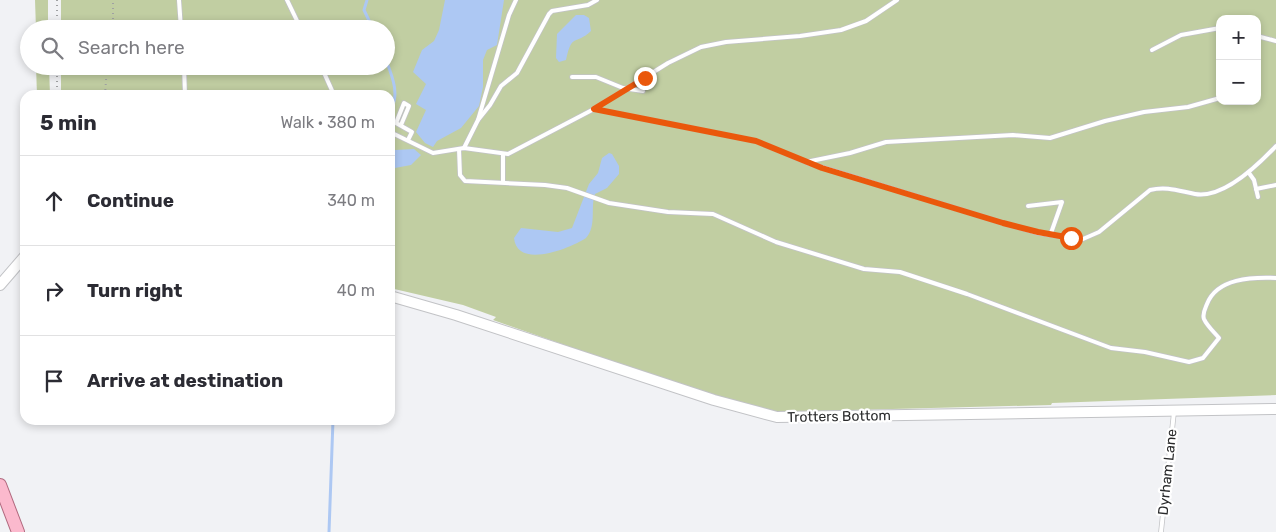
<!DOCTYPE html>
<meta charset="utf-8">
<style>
:root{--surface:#fff;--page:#f2f2f3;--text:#2b2b33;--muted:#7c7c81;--line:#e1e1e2}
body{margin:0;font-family:Rubik,sans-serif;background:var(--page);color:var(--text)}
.controls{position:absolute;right:15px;top:15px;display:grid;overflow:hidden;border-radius:10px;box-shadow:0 2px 8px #0003}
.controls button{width:45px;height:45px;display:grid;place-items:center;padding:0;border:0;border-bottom:1px solid var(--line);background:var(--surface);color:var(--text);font:25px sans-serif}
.stop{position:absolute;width:15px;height:15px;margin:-11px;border:4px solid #ea580c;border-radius:50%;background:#fff}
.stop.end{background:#ea580c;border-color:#fff;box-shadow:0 1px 5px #0008}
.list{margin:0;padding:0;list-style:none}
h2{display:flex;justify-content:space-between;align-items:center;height:65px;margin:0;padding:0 20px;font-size:21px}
h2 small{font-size:16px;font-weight:400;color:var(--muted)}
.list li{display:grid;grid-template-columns:32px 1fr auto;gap:15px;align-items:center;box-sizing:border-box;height:90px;padding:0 20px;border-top:1px solid var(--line)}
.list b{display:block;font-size:19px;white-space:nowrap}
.list em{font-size:16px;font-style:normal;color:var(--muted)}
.icon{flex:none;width:28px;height:28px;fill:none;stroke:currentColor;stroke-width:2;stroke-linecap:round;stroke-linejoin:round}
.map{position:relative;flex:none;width:1276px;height:532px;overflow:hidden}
.search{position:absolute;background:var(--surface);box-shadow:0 2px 8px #0003;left:20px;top:20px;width:375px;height:55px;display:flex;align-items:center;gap:12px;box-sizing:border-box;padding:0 18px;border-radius:28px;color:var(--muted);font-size:19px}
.panel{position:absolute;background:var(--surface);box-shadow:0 2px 8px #0003;left:20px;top:90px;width:375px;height:335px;border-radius:15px}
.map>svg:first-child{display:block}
.green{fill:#c1cea2;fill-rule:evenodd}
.water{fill:#adc8f3}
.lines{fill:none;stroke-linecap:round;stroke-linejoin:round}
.stream{stroke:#adc8f3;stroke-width:3}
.service-casing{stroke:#c2c3c6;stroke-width:5.5}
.tertiary-casing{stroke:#c2c3c6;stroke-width:12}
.primary-casing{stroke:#b0697e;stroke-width:14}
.path{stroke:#a0a1a3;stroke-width:2;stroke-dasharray:1 4;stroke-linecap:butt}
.service{stroke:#fff;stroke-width:4}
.tertiary{stroke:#fff;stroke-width:10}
.primary{stroke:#fbb9cd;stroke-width:12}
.route{stroke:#ea580c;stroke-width:6}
.labels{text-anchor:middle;stroke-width:4.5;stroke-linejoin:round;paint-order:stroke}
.street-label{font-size:14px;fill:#292a2b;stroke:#fff}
</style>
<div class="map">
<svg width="1276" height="532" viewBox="0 0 1276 532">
<rect width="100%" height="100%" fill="#f1f2f5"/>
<g class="green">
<polygon points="35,0 48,0 48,29 36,29"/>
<path d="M 61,0 L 1276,0 L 1276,395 L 1052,403 L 1051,405 L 776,412 L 728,402 L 493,320 L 496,317 L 463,305 L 390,288 L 390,95 L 61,95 L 61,66 L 386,66 L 386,29 L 61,29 ZM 1220,19 L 1257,19 L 1257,101 L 1220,101 Z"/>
<polygon points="36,66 49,66 50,95 37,95"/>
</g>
<g class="water">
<polygon points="445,0 504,0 497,45 487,50 483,60 483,87 479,106 461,128 437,141 433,147 425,143 416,132 426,110 416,104 426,84 413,72 422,50 434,41 439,30"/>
<path d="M 576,15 L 584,15 L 589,18 L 591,31 C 575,46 572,32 566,60 L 559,62 L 556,58 L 557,34 Z"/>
<polygon points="414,149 421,155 411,165 395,168 390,160 395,150"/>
<path d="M 609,153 L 612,154 L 619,166 L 619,174 L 607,188 L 595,194 C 590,208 597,226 586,238 C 571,248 517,270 514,238 L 521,228 L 558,232 L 572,228 L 589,184 L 598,173 L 602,158 Z"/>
</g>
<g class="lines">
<g class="stream">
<polyline points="367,0 364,10 373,29"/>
<path d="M 386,60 C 393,78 400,95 390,112"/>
<polyline points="329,532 333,420"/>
</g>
<defs>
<g id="service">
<polyline points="179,0 181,29"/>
<polyline points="287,0 301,29"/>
<polyline points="1257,36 1276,41"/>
<polyline points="1152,50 1181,35 1220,28"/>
<polyline points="184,66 185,95"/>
<polyline points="321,66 334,95"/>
<polyline points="572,77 596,77 623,88 643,91"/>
<polyline points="594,109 756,141 806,162 850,153 886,142 1013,135 1050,138 1105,121 1144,112 1188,107 1220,98"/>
<polyline points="478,120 509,15 516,0"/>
<polyline points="401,125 409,106 404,103 396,123 412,132 408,140"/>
<polyline points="390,132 433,153 464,148 508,154 594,109 668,63 701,47 726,42 800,36 841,30 866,21 897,0"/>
<polyline points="464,148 478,120 490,105 501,86 517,73 549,14 552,11 588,5 597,0"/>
<path d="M 459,149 L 460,175 L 465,181 L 545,185 L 567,188 L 609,203 L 668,212 L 713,214 L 776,242 L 864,269 L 900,272 L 967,294 L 1111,348 L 1145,352 L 1189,362 L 1203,358 L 1219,338 C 1215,333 1207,326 1204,319 C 1202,314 1205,309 1207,304 C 1217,278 1252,277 1276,278"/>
<polyline points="503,155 503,182"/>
<path d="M 808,163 L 1003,223 L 1038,233 L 1071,238 L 1083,239 L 1099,232 L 1150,190 C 1167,186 1179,191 1195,194 C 1223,199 1259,164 1276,146"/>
<polyline points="1249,173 1254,180 1258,197"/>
<polyline points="1256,189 1276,185"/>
<polyline points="1028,206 1062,202 1051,233"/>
<polyline points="1161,532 1174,412"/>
</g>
<g id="tertiary">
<polyline points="0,285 25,256"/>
<polyline points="390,296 456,315 714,400 777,417 1276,409"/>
</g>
<polyline id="primary" points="0,485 18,532"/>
</defs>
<use href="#service" class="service-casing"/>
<use href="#tertiary" class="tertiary-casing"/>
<use href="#primary" class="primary-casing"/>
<g class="path">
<polyline points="57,0 57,29"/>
<polyline points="113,29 113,0"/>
<polyline points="57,66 57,95"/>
<polyline points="105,95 107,66"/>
</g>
<use href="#service" class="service"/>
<use href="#tertiary" class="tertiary"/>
<use href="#primary" class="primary"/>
</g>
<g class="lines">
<polyline class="route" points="645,78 594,109 756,141 822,168 1003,223 1038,232 1071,238"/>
</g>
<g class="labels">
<g class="street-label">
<text transform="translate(839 416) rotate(-1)" y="5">Trotters Bottom</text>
<text transform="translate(1167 472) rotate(-84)" y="5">Dyrham Lane</text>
</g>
</g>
</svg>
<div class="controls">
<button>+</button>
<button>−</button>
</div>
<div class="stop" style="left:1071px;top:238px"></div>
<div class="stop end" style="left:645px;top:78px"></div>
<div class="search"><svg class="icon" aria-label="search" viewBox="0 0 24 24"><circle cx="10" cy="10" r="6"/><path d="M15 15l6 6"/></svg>Search here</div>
<section class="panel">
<h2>5 min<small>Walk · 380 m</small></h2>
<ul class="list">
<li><svg class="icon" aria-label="ahead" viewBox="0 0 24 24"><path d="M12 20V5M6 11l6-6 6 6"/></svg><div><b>Continue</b></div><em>340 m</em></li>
<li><svg class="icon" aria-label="right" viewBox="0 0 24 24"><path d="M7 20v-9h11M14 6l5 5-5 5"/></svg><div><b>Turn right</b></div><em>40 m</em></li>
<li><svg class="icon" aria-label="arrive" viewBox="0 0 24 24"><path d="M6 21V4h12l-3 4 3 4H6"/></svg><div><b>Arrive at destination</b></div></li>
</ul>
</section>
</div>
